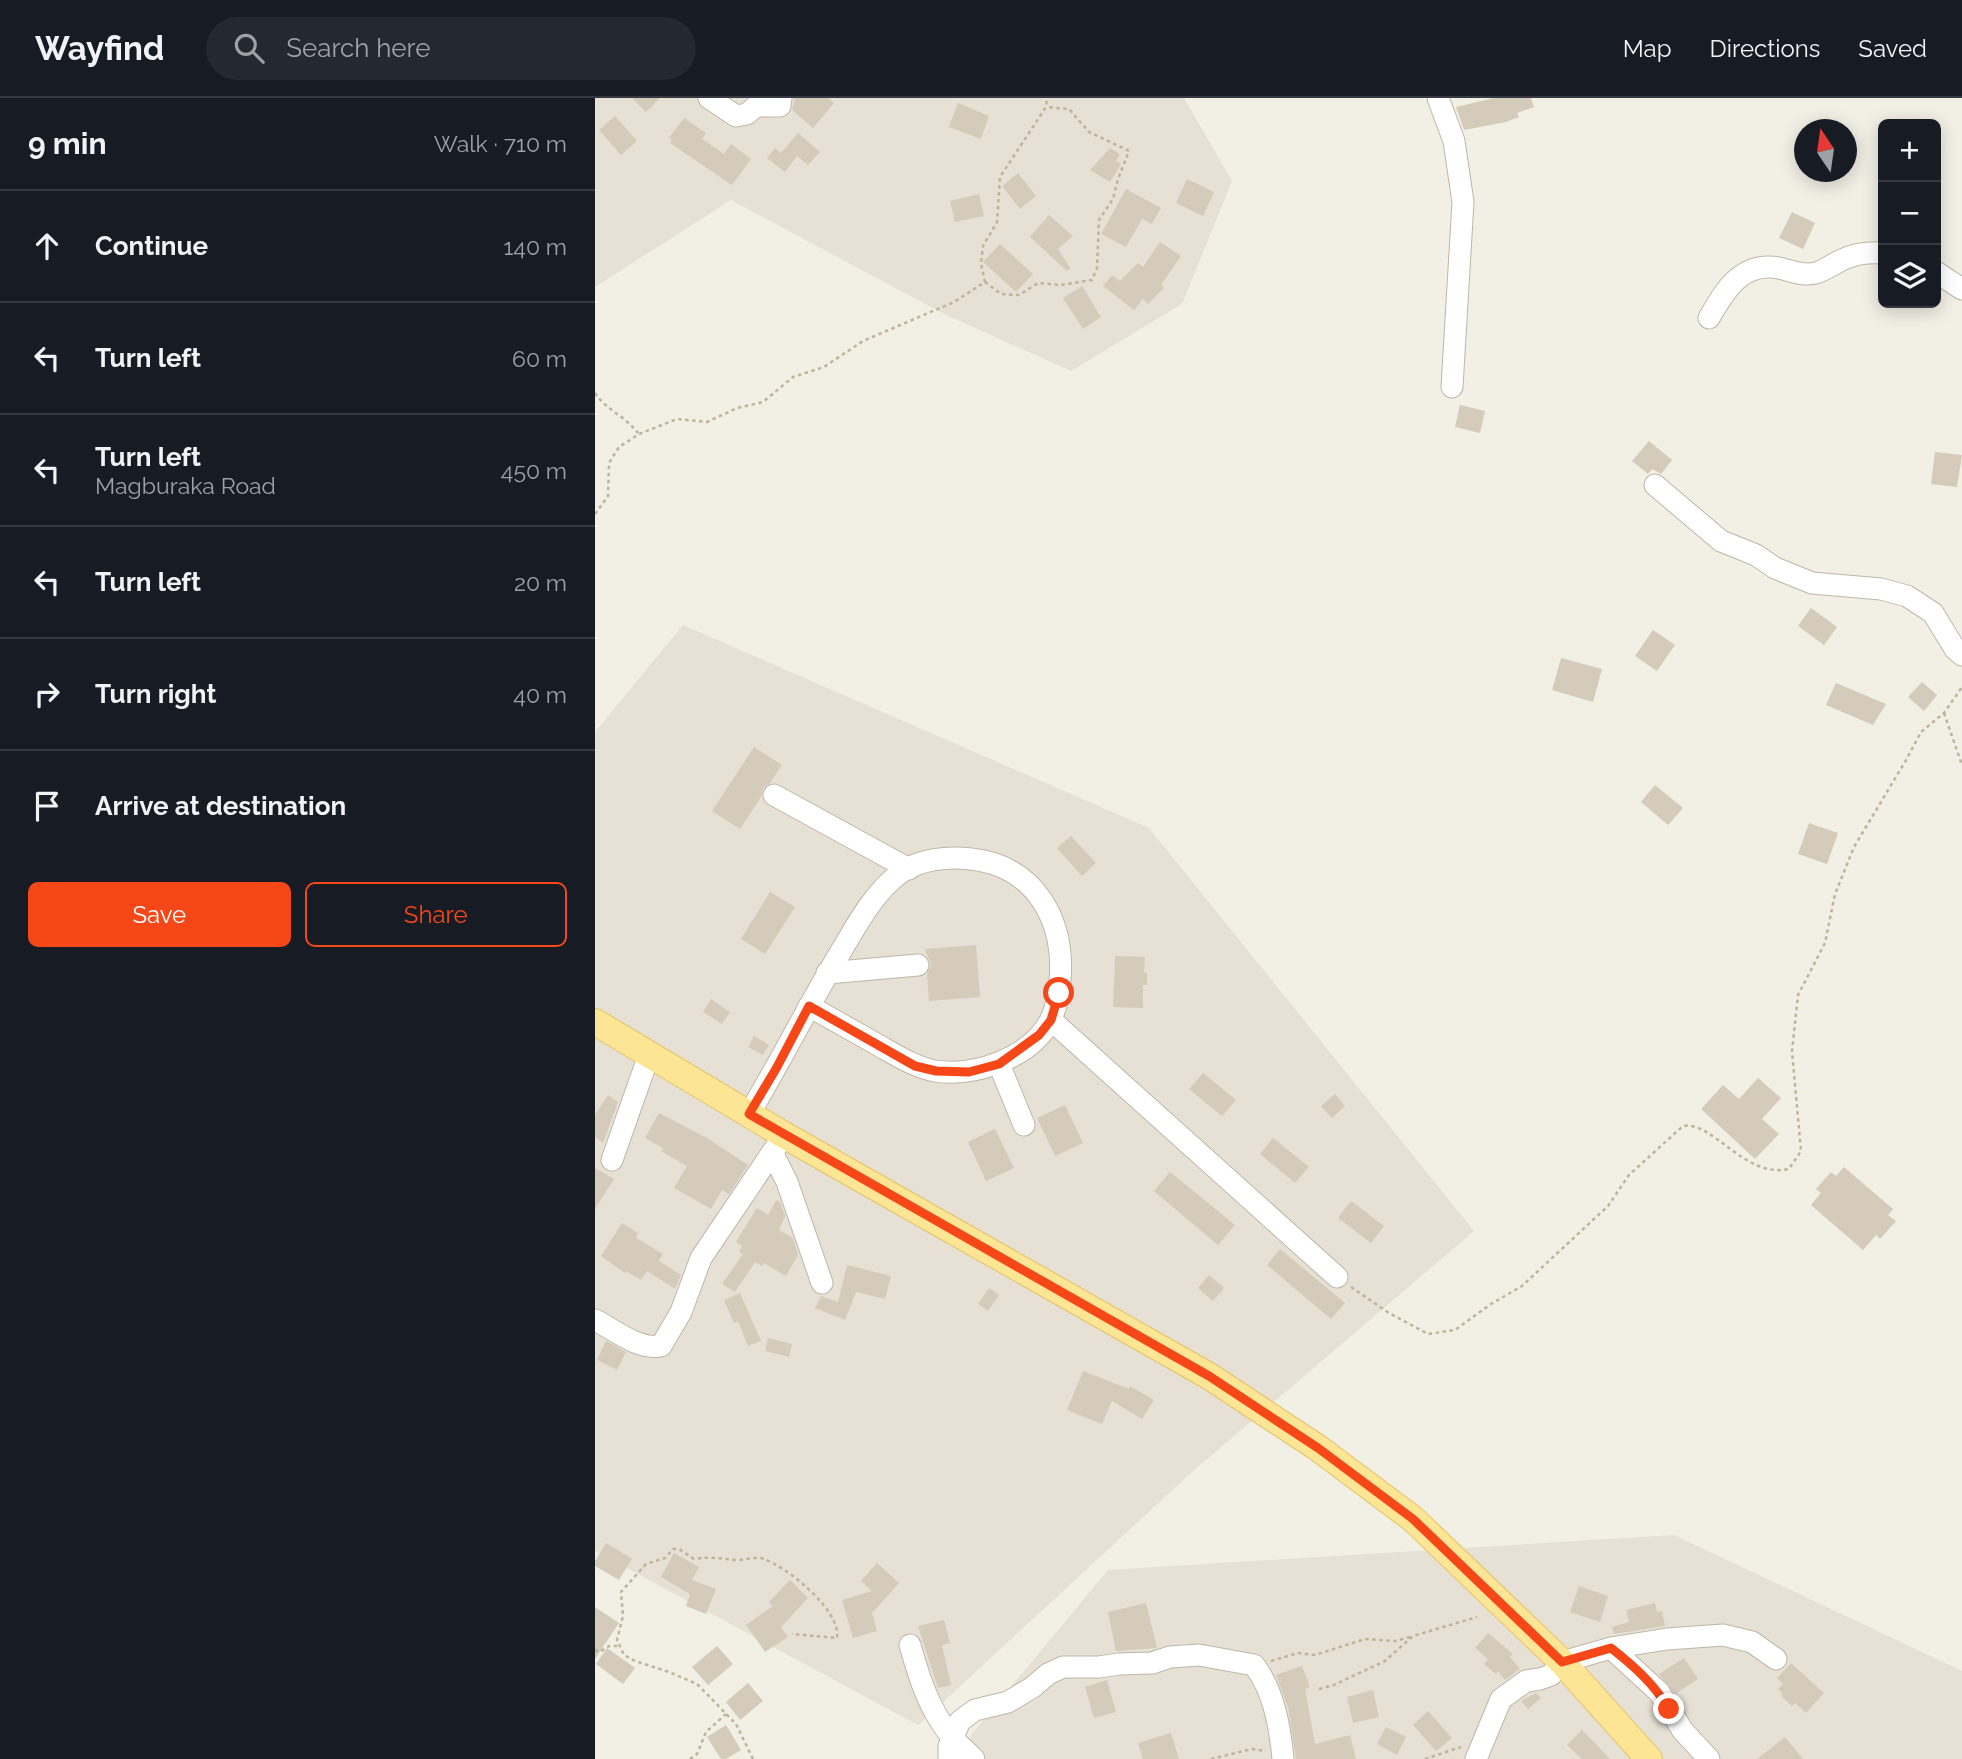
<!DOCTYPE html>
<meta charset="utf-8">
<style>
:root{--surface:#171b24;--page:#242831;--text:#f1f3f6;--muted:#9ea1a6;--line:#363941;--accent:#f64719}
body{margin:0;font-family:Raleway,sans-serif;background:var(--page);color:var(--text)}
.controls{position:absolute;right:21px;top:21px;display:grid;overflow:hidden;border-radius:10px;box-shadow:0 4px 18px #0003}
.controls button{width:63px;height:63px;display:grid;place-items:center;padding:0;border:0;border-bottom:2px solid var(--line);background:var(--surface);color:var(--text);font:35px sans-serif}
.compass{position:absolute;left:1199px;top:21px;width:63px;height:63px;border-radius:50%;background:var(--surface);box-shadow:0 4px 18px #0003;rotate:347deg}
.stop{position:absolute;width:21px;height:21px;margin:-16px;border:5px solid #f64719;border-radius:50%;background:#fff}
.stop.end{background:#f64719;border-color:#fff;box-shadow:0 2px 7px #0008}
.list{margin:0;padding:0;list-style:none}
h2{display:flex;justify-content:space-between;align-items:center;height:91px;margin:0;padding:0 28px;font-size:30px}
h2 small{font-size:23px;font-weight:400;color:var(--muted)}
.list li{display:grid;grid-template-columns:46px 1fr auto;gap:21px;align-items:center;box-sizing:border-box;height:112px;padding:0 28px;border-top:2px solid var(--line)}
.list b{display:block;font-size:26px;white-space:nowrap}
.list p{margin:0;font-size:23px;white-space:nowrap;color:var(--muted)}
.list em{font-size:23px;font-style:normal;color:var(--muted)}
.actions{display:flex;gap:14px;padding:21px 28px}
.actions a{flex:1;padding:16px 0;border:2px solid var(--accent);border-radius:10px;text-align:center;font-size:24px;color:var(--accent)}
.actions .main{background:var(--accent);color:#fff}
.icon{flex:none;width:38px;height:38px;fill:none;stroke:currentColor;stroke-width:2;stroke-linecap:round;stroke-linejoin:round}
.map{position:relative;flex:none;width:1367px;height:1661px;overflow:hidden}
header{display:flex;align-items:center;gap:42px;box-sizing:border-box;height:98px;padding:0 35px;background:var(--surface);border-bottom:2px solid var(--line)}
header strong{font-size:33px}
nav{display:flex;gap:38px;margin-inline-start:auto;font-size:24px}
.search{width:490px;height:63px;background:var(--page);display:flex;align-items:center;gap:18px;box-sizing:border-box;padding:0 24px;border-radius:38px;color:var(--muted);font-size:26px}
main{display:flex}
aside{flex:1;background:var(--surface)}
.map>svg:first-child{display:block}
.residential{fill:#e6e1d4}
.building{fill:#d4cbbb}
.lines{fill:none;stroke-linecap:round;stroke-linejoin:round}
.minor-casing{stroke:#beb7a8;stroke-width:23}
.major-casing{stroke:#e1c365;stroke-width:28}
.path{stroke:#bfb49a;stroke-width:2.5;stroke-dasharray:3.5 3.5;stroke-linecap:butt}
.minor{stroke:#fff;stroke-width:21}
.major{stroke:#fce595;stroke-width:26}
.route{stroke:#f64719;stroke-width:9}
</style>
<header>
<strong>Wayfind</strong>
<div class="search"><svg class="icon" aria-label="search" viewBox="0 0 24 24"><circle cx="10" cy="10" r="6"/><path d="M15 15l6 6"/></svg>Search here</div>
<nav><a>Map</a><a>Directions</a><a>Saved</a></nav>
</header>
<main>
<aside>
<h2>9 min<small>Walk · 710 m</small></h2>
<ul class="list">
<li><svg class="icon" aria-label="ahead" viewBox="0 0 24 24"><path d="M12 20V5M6 11l6-6 6 6"/></svg><div><b>Continue</b></div><em>140 m</em></li>
<li><svg class="icon" aria-label="left" viewBox="0 0 24 24"><path d="M17 20v-9H6M10 6l-5 5 5 5"/></svg><div><b>Turn left</b></div><em>60 m</em></li>
<li><svg class="icon" aria-label="left" viewBox="0 0 24 24"><path d="M17 20v-9H6M10 6l-5 5 5 5"/></svg><div><b>Turn left</b><p>Magburaka Road</p></div><em>450 m</em></li>
<li><svg class="icon" aria-label="left" viewBox="0 0 24 24"><path d="M17 20v-9H6M10 6l-5 5 5 5"/></svg><div><b>Turn left</b></div><em>20 m</em></li>
<li><svg class="icon" aria-label="right" viewBox="0 0 24 24"><path d="M7 20v-9h11M14 6l5 5-5 5"/></svg><div><b>Turn right</b></div><em>40 m</em></li>
<li><svg class="icon" aria-label="arrive" viewBox="0 0 24 24"><path d="M6 21V4h12l-3 4 3 4H6"/></svg><div><b>Arrive at destination</b></div></li>
</ul>
<div class="actions"><a class="main">Save</a><a>Share</a></div>
</aside>
<div class="map">
<svg width="1367" height="1661" viewBox="0 0 1367 1661">
<rect width="100%" height="100%" fill="#f2efe5"/>
<g class="residential">
<polygon points="0,0 589,0 637,83 587,206 476,273 349,216 136,102 0,189"/>
<polygon points="88,527 554,730 879,1133 598,1373 323,1627 0,1453 0,634"/>
<polygon points="1079,1437 1367,1573 1367,1661 356,1661 513,1472"/>
</g>
<g class="building">
<polygon points="37,0 65,0 51,14"/>
<polygon points="200,0 233,0 239,5 218,30 197,12"/>
<polygon points="899,0 936,0 939,9 922,15 924,19 911,24 869,32 861,9"/>
<polygon points="363,5 394,18 386,41 354,29"/>
<polygon points="20,18 42,43 26,57 4,32"/>
<polygon points="89,20 111,35 107,41 129,56 136,46 156,61 137,87 75,45 77,42 74,40"/>
<polygon points="203,35 225,54 213,67 202,58 190,74 172,60 180,50 186,55"/>
<polygon points="515,50 525,56 521,63 526,66 515,84 495,72"/>
<polygon points="423,75 441,98 425,111 407,88"/>
<polygon points="592,81 619,94 608,118 581,105"/>
<polygon points="531,91 566,110 557,126 547,121 531,149 506,136"/>
<polygon points="384,96 389,118 360,124 355,103"/>
<polygon points="1197,114 1220,125 1208,151 1184,140"/>
<polygon points="454,117 478,138 463,151 475,170 472,173 435,139"/>
<polygon points="565,144 586,158 566,187 569,190 553,206 548,201 539,212 508,188 517,177 525,183 543,165 548,169"/>
<polygon points="405,146 438,176 421,194 388,164"/>
<polygon points="487,188 506,219 488,231 468,200"/>
<polygon points="865,307 890,313 885,335 860,329"/>
<polygon points="1054,343 1077,362 1066,376 1057,371 1053,376 1037,363"/>
<polygon points="1340,354 1367,357 1362,389 1336,386"/>
<polygon points="1216,510 1242,529 1229,547 1203,528"/>
<polygon points="1058,532 1080,547 1062,573 1040,558"/>
<polygon points="966,560 1007,571 998,604 957,592"/>
<polygon points="1327,584 1342,597 1329,613 1313,599"/>
<polygon points="1241,585 1291,606 1278,627 1231,607"/>
<polygon points="159,649 187,667 175,685 168,690 166,699 145,731 117,713"/>
<polygon points="1060,687 1088,710 1073,727 1046,704"/>
<polygon points="1214,725 1243,735 1232,766 1203,756"/>
<polygon points="476,738 501,765 487,778 462,750"/>
<polygon points="175,794 200,809 170,856 146,841"/>
<polygon points="381,847 385,899 334,903 332,876 336,867 330,851"/>
<polygon points="520,858 550,859 549,875 552,875 552,887 548,887 548,910 518,909"/>
<polygon points="116,901 135,914 127,926 108,914"/>
<polygon points="159,938 174,947 168,957 153,949"/>
<polygon points="608,975 641,1002 627,1018 594,991"/>
<polygon points="1163,980 1186,1000 1167,1021 1184,1036 1160,1061 1106,1011 1128,987 1144,1001"/>
<polygon points="740,996 750,1008 737,1020 726,1008"/>
<polygon points="13,997 23,1004 8,1045 0,1039 0,1017"/>
<polygon points="470,1007 488,1045 460,1058 442,1020"/>
<polygon points="64,1015 112,1040 153,1067 134,1096 127,1092 116,1111 79,1090 92,1068 66,1053 68,1050 50,1040"/>
<polygon points="400,1031 419,1070 391,1083 373,1044"/>
<polygon points="678,1040 714,1069 700,1085 665,1056"/>
<polygon points="1249,1069 1298,1111 1293,1117 1301,1123 1285,1141 1281,1137 1268,1152 1216,1107 1226,1095 1221,1091 1236,1074 1241,1078"/>
<polygon points="0,1070 19,1081 0,1111"/>
<polygon points="575,1074 640,1127 623,1147 559,1093"/>
<polygon points="181,1102 185,1104 190,1118 184,1132 198,1140 203,1157 191,1178 169,1165 167,1168 160,1164 140,1194 127,1186 148,1156 144,1154 147,1148 141,1144 162,1110 173,1117"/>
<polygon points="756,1103 789,1128 776,1145 743,1120"/>
<polygon points="27,1125 43,1135 41,1140 68,1156 64,1163 86,1177 80,1191 52,1173 46,1182 31,1173 30,1175 6,1158"/>
<polygon points="685,1151 750,1205 736,1221 672,1167"/>
<polygon points="252,1167 296,1178 290,1201 261,1194 250,1222 220,1210 226,1198 243,1204"/>
<polygon points="614,1177 629,1190 618,1203 603,1190"/>
<polygon points="394,1190 404,1197 393,1213 383,1206"/>
<polygon points="145,1195 166,1243 153,1248 143,1223 139,1225 129,1202"/>
<polygon points="173,1240 197,1246 194,1259 170,1253"/>
<polygon points="11,1243 31,1254 22,1272 2,1262"/>
<polygon points="488,1273 534,1291 535,1288 559,1302 547,1321 517,1303 507,1326 472,1312"/>
<polygon points="11,1445 37,1461 24,1482 0,1468 0,1463"/>
<polygon points="79,1455 104,1469 97,1482 121,1491 111,1516 91,1508 95,1496 66,1479"/>
<polygon points="282,1465 304,1485 277,1515 282,1533 258,1540 247,1502 277,1493 266,1483"/>
<polygon points="195,1482 213,1500 186,1529 193,1539 170,1554 151,1527 178,1508 174,1504"/>
<polygon points="984,1488 1013,1498 1005,1524 975,1514"/>
<polygon points="551,1505 562,1550 521,1553 513,1514"/>
<polygon points="1060,1505 1062,1514 1067,1513 1070,1528 1019,1536 1017,1529 1034,1524 1031,1512"/>
<polygon points="0,1509 24,1525 0,1561"/>
<polygon points="349,1522 355,1545 347,1547 356,1587 343,1590 323,1528"/>
<polygon points="893,1535 918,1556 915,1559 925,1571 910,1582 903,1573 901,1576 889,1566 893,1561 880,1550"/>
<polygon points="122,1548 138,1566 113,1587 97,1569"/>
<polygon points="12,1550 40,1570 28,1586 1,1566"/>
<polygon points="1089,1560 1103,1581 1080,1596 1064,1576"/>
<polygon points="1196,1565 1229,1595 1211,1615 1200,1605 1197,1608 1186,1598 1188,1596 1183,1591 1188,1586 1182,1580"/>
<polygon points="707,1568 715,1589 710,1591 720,1646 755,1637 761,1661 701,1661 693,1609 681,1577"/>
<polygon points="512,1582 521,1614 499,1620 490,1589"/>
<polygon points="153,1585 168,1603 145,1622 131,1604"/>
<polygon points="778,1592 784,1619 758,1625 752,1599"/>
<polygon points="941,1595 946,1600 933,1611 926,1603"/>
<polygon points="833,1613 857,1640 841,1653 818,1627"/>
<polygon points="131,1627 146,1652 131,1661 126,1661 112,1639"/>
<polygon points="791,1629 811,1639 802,1657 782,1646"/>
<polygon points="987,1632 1001,1646 1015,1661 987,1661 972,1647"/>
<polygon points="576,1635 584,1661 548,1661 543,1645"/>
<polygon points="1190,1639 1208,1661 1162,1661"/>
</g>
<g class="lines">
<defs>
<g id="minor">
<polyline points="114,0 141,18 152,16 161,8 185,8 186,0"/>
<polyline points="843,0 859,43 868,104 857,289"/>
<polyline points="1341,174 1367,191"/>
<path d="M 1114,220 C 1130,192 1147,163 1184,170 C 1197,173 1207,178 1221,175 C 1228,173 1235,168 1241,165 C 1257,156 1270,154 1288,155"/>
<polyline points="1060,387 1126,443 1161,457 1180,470 1217,485 1286,491 1312,498 1338,515 1360,551 1367,557"/>
<polyline points="179,697 314,771"/>
<polyline points="232,875 323,867"/>
<polyline points="456,922 742,1179"/>
<polyline points="404,966 429,1027"/>
<path d="M 154,1016 C 187,961 215,904 248,850 C 264,823 279,795 305,775 C 325,761 353,758 376,761 C 440,768 470,822 465,882 C 464,895 461,911 455,923 C 435,960 380,979 340,973 C 319,969 301,957 283,947 C 260,934 237,921 214,908"/>
<polyline points="178,1056 192,1084 227,1185"/>
<polyline points="17,1062 54,957"/>
<path d="M 0,1222 C 20,1232 43,1252 66,1248 L 86,1214 L 106,1160 L 189,1037"/>
<path d="M 315,1547 C 324,1579 334,1612 356,1638 C 362,1646 372,1653 379,1661"/>
<polyline points="1016,1550 1064,1594 1088,1633 1114,1661"/>
<path d="M 354,1661 L 354,1648 L 365,1623 L 380,1612 L 413,1604 L 438,1589 L 453,1576 L 468,1569 L 504,1569 L 524,1566 L 557,1565 L 575,1559 L 604,1557 L 659,1567 C 679,1593 685,1629 688,1661"/>
<polyline points="881,1661 906,1601 931,1583 945,1581 956,1577 967,1564 1016,1550 1072,1541 1128,1537 1157,1544 1181,1561"/>
</g>
<polyline id="major" points="0,924 189,1037 614,1278 723,1350 818,1421 967,1564 1054,1661"/>
</defs>
<use href="#minor" class="minor-casing"/>
<use href="#major" class="major-casing"/>
<g class="path">
<polyline points="390,184 406,196 424,197 443,185 466,187 497,182 502,170 504,122 518,101 523,81 534,53 494,34 474,11 451,9"/>
<path d="M 0,295 C 10,311 31,319 43,335"/>
<polyline points="0,416 13,398 14,365 24,349 44,336 82,321 112,324 142,310 168,304 198,279 229,269 268,243 359,204 390,184 386,166 388,148 402,124 405,79 451,9 452,0"/>
<polyline points="1349,615 1367,667"/>
<path d="M 756,1189 L 794,1215 L 833,1236 L 860,1232 L 896,1206 L 927,1188 L 1013,1108 L 1034,1077 L 1088,1028 C 1117,1022 1150,1081 1194,1071 L 1206,1053 L 1197,953 L 1203,897 L 1230,845 L 1240,796 L 1259,749 L 1310,664 L 1326,634 L 1349,615 L 1367,589"/>
<polyline points="0,1552 5,1554 14,1548 23,1548"/>
<polyline points="676,1563 703,1555 720,1557 770,1541 800,1543 815,1539"/>
<polyline points="724,1591 739,1587 790,1563 818,1538 882,1519"/>
<polyline points="95,1661 102,1656 111,1634 131,1616"/>
<path d="M 158,1661 L 141,1626 L 102,1586 L 74,1574 L 40,1563 L 29,1557 L 22,1542 L 28,1518 L 26,1494 L 51,1466 L 70,1460 L 78,1451 L 84,1451 L 99,1461 C 116,1458 126,1461 142,1462 C 151,1462 161,1458 169,1461 C 193,1470 246,1512 242,1540 L 197,1536"/>
<polyline points="616,1661 657,1651 671,1653"/>
<polyline points="830,1661 866,1649"/>
</g>
<use href="#minor" class="minor"/>
<use href="#major" class="major"/>
</g>
<g class="lines">
<path class="route" d="M 464,895 L 456,922 L 444,937 L 404,966 L 374,974 L 341,973 L 320,968 L 214,908 L 182,969 L 154,1016 L 614,1278 L 723,1350 L 818,1421 L 967,1564 L 1016,1550 C 1039,1568 1059,1586 1074,1611"/>
</g>
</svg>
<div class="controls">
<button>+</button>
<button>−</button>
<button><svg class="icon" aria-label="layers" viewBox="0 0 24 24"><path d="M12 4l9 5-9 5-9-5zM3 14l9 5 9-5"/></svg></button>
</div>
<svg class="compass" viewBox="-18 -18 36 36"><path d="M0-13l5 13h-10z" fill="#e53935"/><path d="M0 13l5-13h-10z" fill="#9ea1a6"/></svg>
<div class="stop" style="left:464px;top:895px"></div>
<div class="stop end" style="left:1074px;top:1611px"></div>
</div>
</main>
